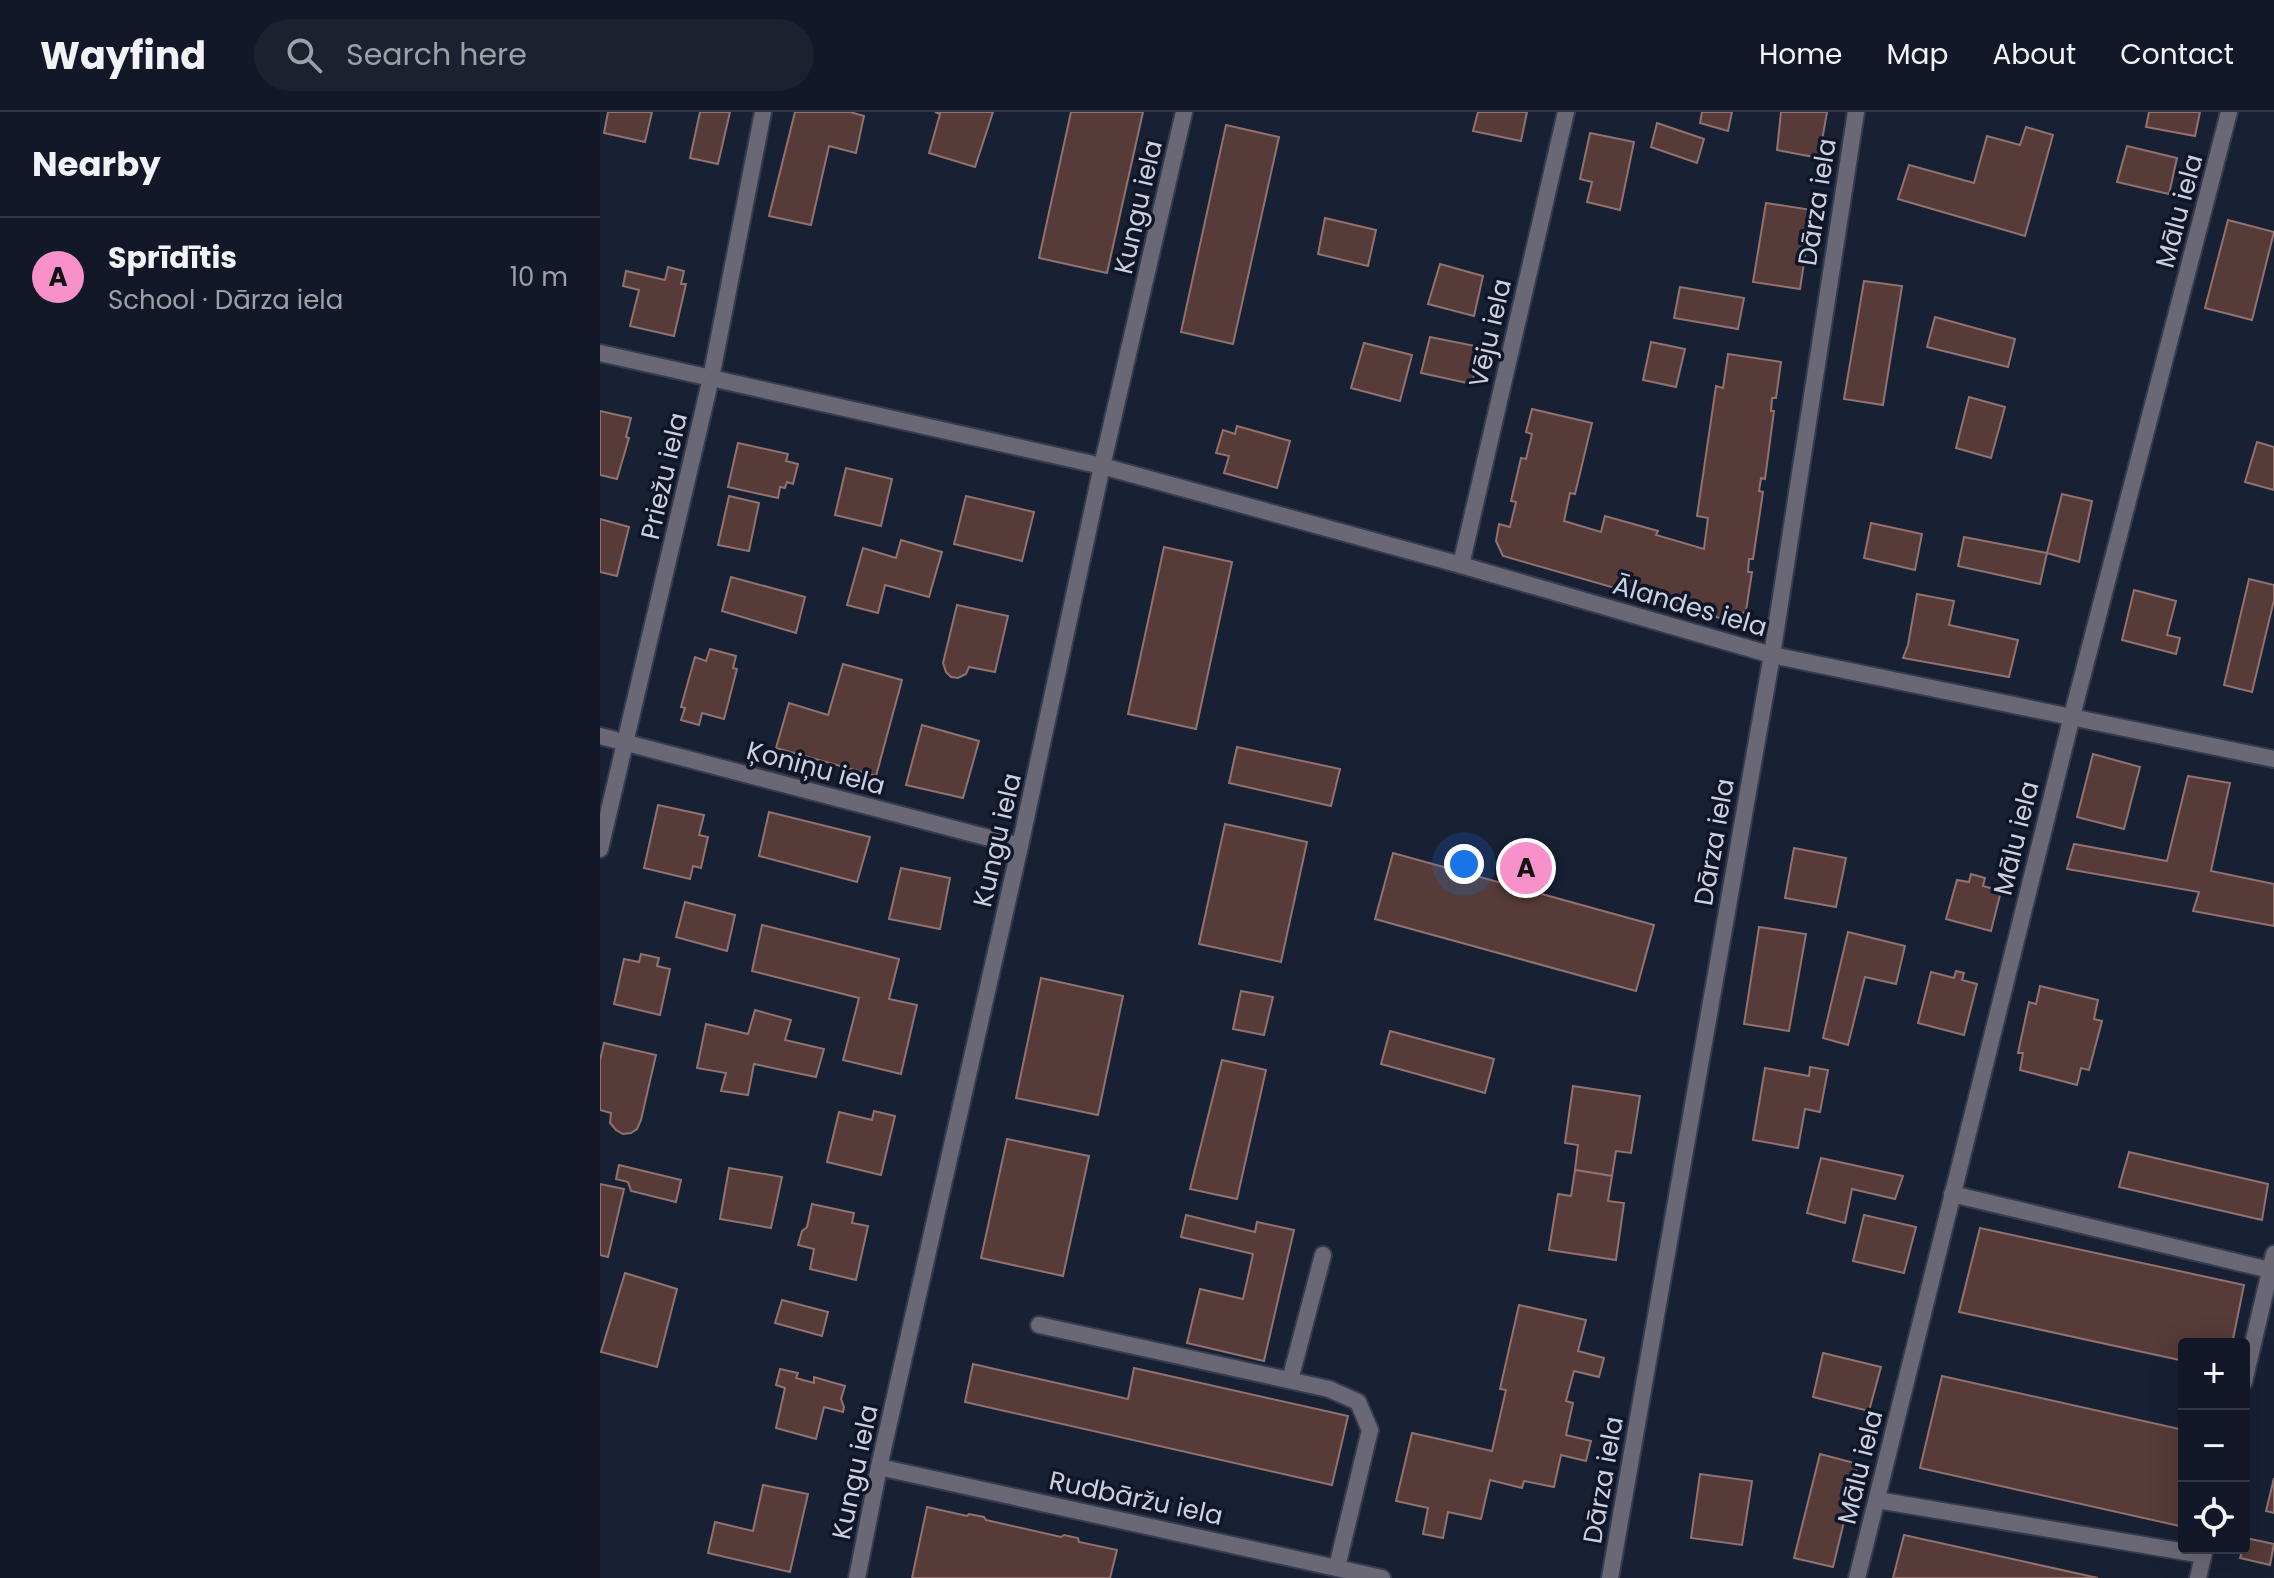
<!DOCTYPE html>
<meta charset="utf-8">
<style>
:root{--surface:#121827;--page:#1b212f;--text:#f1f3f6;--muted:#9ca0a7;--line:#313744;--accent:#f890cc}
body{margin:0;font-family:Poppins,sans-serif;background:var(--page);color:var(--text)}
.controls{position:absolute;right:24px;bottom:24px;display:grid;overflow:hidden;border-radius:8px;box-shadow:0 8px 32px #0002}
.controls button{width:72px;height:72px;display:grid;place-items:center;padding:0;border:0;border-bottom:2px solid var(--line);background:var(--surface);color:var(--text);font:40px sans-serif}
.you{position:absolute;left:864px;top:752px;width:28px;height:28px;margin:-20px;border:6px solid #fff;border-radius:50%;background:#1a73e8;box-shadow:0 0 0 12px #1a73e833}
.badge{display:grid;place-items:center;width:52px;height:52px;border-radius:50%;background:var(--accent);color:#111;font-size:26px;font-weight:700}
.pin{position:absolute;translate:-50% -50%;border:4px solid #fff;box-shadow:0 2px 8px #0006}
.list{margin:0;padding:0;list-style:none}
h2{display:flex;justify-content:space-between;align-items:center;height:104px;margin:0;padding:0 32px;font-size:34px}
h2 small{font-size:26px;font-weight:400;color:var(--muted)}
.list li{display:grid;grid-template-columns:52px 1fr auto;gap:24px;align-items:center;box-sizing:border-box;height:120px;padding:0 32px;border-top:2px solid var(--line)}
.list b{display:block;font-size:30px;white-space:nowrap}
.list p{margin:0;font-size:26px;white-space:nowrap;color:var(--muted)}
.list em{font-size:26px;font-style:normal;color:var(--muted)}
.icon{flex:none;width:44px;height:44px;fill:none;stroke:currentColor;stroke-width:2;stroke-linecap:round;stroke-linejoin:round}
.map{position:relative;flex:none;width:1674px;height:1466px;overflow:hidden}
header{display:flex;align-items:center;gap:48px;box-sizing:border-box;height:112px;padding:0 40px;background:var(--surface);border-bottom:2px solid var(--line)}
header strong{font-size:38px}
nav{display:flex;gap:44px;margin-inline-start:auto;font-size:28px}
.search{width:560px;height:72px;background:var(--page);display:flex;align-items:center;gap:20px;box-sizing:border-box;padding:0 28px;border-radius:44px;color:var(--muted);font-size:30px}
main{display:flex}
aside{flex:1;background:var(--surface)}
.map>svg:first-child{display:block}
.building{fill:#563b38;stroke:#91726f;stroke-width:2}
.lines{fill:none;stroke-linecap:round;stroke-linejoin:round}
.service-casing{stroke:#353c4f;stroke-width:20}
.minor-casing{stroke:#353c4f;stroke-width:20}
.service{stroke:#6a6874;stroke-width:16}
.minor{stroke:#6a6874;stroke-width:16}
.labels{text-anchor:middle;stroke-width:7;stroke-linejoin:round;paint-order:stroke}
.street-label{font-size:26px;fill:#ccd1df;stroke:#0f1629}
</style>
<header>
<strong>Wayfind</strong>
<div class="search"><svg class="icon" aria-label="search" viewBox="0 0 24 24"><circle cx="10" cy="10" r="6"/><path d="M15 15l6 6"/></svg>Search here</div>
<nav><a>Home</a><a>Map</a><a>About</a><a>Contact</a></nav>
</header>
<main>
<aside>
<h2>Nearby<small></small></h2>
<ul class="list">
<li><span class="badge">A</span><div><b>Sprīdītis</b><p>School · Dārza iela</p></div><em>10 m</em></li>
</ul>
</aside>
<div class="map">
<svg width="1674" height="1466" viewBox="0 0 1674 1466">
<rect width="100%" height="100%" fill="#182034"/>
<g class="building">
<polygon points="8,0 52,0 45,30 4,21"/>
<polygon points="100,0 130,0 118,52 90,46"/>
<polygon points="195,0 250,0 264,4 256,41 229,34 211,113 169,104"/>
<polygon points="335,0 393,0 375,55 329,41 340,2"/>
<polygon points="471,0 543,0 507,161 439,146"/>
<polygon points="878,0 927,0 921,29 873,19"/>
<polygon points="1102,0 1132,0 1128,19 1100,11"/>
<polygon points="1181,0 1227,0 1219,46 1177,38"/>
<polygon points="1549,0 1600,0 1595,24 1546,15"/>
<polygon points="1057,11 1104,27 1097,51 1051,35"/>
<polygon points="626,13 679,25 633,232 581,220"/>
<polygon points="1426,15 1453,23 1425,124 1298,87 1309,53 1374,71 1387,24 1420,33"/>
<polygon points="990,21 1034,30 1020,98 987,90 992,70 980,67"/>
<polygon points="1527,34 1577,46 1569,82 1517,70"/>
<polygon points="1166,91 1212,98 1200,177 1153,170"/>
<polygon points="725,106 776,118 768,154 718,142"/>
<polygon points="1628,108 1674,120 1652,208 1605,196"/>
<polygon points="840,152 883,164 874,204 828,192"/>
<polygon points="68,155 84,159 81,172 86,172 74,224 30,214 39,178 23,174 26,159 65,168"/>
<polygon points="1264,169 1302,174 1283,293 1244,287"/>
<polygon points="1080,175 1144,186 1138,217 1074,206"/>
<polygon points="1335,205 1415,227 1408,255 1327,235"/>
<polygon points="830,225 880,235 872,272 821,261"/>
<polygon points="1051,230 1085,237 1076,275 1043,268"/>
<polygon points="764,231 812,243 800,289 751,276"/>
<polygon points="1128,242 1181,250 1176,286 1172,286 1171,299 1174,299 1165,367 1161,366 1159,379 1163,380 1153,447 1149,447 1148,460 1152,460 1146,499 1130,509 1036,482 1038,476 1024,472 1022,478 903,444 896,429 899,412 910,415 916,390 911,389 921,346 926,347 932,322 926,320 932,297 992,311 975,382 970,381 964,409 1001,420 1005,404 1058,419 1056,423 1104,437 1108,406 1097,404 1116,274 1123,276"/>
<polygon points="1369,285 1405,295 1391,346 1356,336"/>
<polygon points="0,299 31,306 26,325 29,326 17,367 0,363"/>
<polygon points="637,314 690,329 677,376 624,361 629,344 616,341 623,318 635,322"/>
<polygon points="1657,330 1674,335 1674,378 1645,370"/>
<polygon points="138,331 188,342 186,349 198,352 193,372 187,370 185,376 180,375 178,386 128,375"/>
<polygon points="246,356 292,367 281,414 235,403"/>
<polygon points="1462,382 1492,389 1479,450 1447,441"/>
<polygon points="129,384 159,391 149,439 118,433"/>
<polygon points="366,384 434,400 422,449 354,432"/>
<polygon points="0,407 29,415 17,464 0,460"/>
<polygon points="1271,411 1322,422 1315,458 1264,446"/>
<polygon points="1364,425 1447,441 1440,472 1358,454"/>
<polygon points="301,428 342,440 329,485 285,473 278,501 247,493 263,436 296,446"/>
<polygon points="564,435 632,450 596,617 528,602"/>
<polygon points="131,465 205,485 196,521 122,499"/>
<polygon points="1649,467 1674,473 1674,488 1652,580 1624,573"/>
<polygon points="1534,478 1576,489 1567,523 1580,526 1576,542 1522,528"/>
<polygon points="1317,482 1354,489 1349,513 1418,528 1409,565 1303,546 1308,533"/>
<polygon points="357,493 408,504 395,560 369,555 366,562 358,566 351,565 346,560 343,551"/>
<polygon points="110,537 136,544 133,556 137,557 124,607 102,601 99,613 81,608 85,596 81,595 95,545 106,549"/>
<polygon points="243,552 302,568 276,664 176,636 189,591 228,603"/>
<polygon points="322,613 379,629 363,686 306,673"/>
<polygon points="637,635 740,657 731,694 629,671"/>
<polygon points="1493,642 1540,655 1524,717 1477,705"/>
<polygon points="1588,664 1630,671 1611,759 1674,772 1674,814 1593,799 1599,780 1467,757 1474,732 1567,749"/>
<polygon points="58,693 104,703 99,723 108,725 101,756 93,754 90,767 44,756"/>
<polygon points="169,700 270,725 257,770 159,744"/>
<polygon points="625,712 707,730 681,850 599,832"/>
<polygon points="1194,736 1246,746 1236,795 1185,786"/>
<polygon points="793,741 1054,813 1036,879 775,807"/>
<polygon points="301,756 350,766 340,817 289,807"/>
<polygon points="1371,762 1385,766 1383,774 1401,779 1391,819 1346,807 1357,768 1369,770"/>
<polygon points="85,790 135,803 127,839 76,825"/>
<polygon points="162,813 299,847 289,887 317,893 301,962 243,948 259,886 152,859"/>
<polygon points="1159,815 1206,822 1189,919 1144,912"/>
<polygon points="1248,820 1305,834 1296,872 1265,865 1248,933 1223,926"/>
<polygon points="41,842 59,846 57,854 70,857 60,903 14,892 24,847 39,850"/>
<polygon points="1356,859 1364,861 1362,868 1377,872 1364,923 1318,911 1331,860 1354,866"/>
<polygon points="441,866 523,884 498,1003 416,986"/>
<polygon points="1440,874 1498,888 1494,907 1502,909 1489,958 1481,956 1477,973 1420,958 1423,941 1418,941 1429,890 1436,892"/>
<polygon points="641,879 673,885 664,923 633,917"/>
<polygon points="155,898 191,908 185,928 224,937 216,965 154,952 148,983 121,979 126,961 97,956 106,912 148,922"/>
<polygon points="790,919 894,947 885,981 781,952"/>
<polygon points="4,931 56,943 41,1008 37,1017 31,1021 23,1022 16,1018 10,1011 11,1001 0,998 0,948"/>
<polygon points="622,948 666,958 637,1087 590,1077"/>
<polygon points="1210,955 1228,958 1220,1000 1205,997 1198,1036 1153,1028 1165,956 1209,964"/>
<polygon points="973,974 1040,984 1031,1041 1016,1039 1012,1064 975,1058 978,1033 965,1031"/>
<polygon points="274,999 295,1004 281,1063 227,1050 239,1000 272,1008"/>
<polygon points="407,1027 489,1044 463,1164 381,1146"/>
<polygon points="1529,1040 1668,1072 1662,1108 1519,1075"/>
<polygon points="1221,1046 1303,1064 1295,1087 1252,1077 1245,1111 1207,1101"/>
<polygon points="19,1053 81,1068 76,1090 31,1079 28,1070 16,1067"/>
<polygon points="129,1056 182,1065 171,1116 120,1107"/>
<polygon points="975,1058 1012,1064 1008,1089 1024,1091 1016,1148 949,1138 958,1082 971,1084"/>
<polygon points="0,1072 24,1077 8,1145 0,1143"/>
<polygon points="212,1092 254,1101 252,1111 268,1114 256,1168 210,1157 214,1137 198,1133 202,1119 207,1115"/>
<polygon points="586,1103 655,1120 657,1110 694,1118 664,1249 587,1231 600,1177 643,1187 653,1142 581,1125"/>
<polygon points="1264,1103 1316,1115 1304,1161 1253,1149"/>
<polygon points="1380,1116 1644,1173 1632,1232 1584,1232 1584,1249 1359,1200"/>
<polygon points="25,1161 77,1177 57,1255 1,1240"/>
<polygon points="182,1188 228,1200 222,1224 175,1211"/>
<polygon points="919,1193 986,1208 978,1239 1004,1246 999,1265 974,1259 966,1289 973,1291 966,1323 991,1329 986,1349 961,1343 954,1375 924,1369 922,1376 890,1368 881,1407 848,1400 843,1426 823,1422 828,1396 796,1389 812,1321 892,1339 906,1278 900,1277"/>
<polygon points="1223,1241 1281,1255 1269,1299 1213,1285"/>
<polygon points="373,1252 528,1287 534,1256 748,1304 732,1373 365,1290"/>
<polygon points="180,1257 198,1261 196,1266 214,1271 214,1265 245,1274 241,1287 244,1295 243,1300 224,1295 216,1327 176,1316 185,1276 176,1273"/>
<polygon points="1342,1264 1584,1318 1584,1415 1320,1356"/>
<polygon points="1220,1342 1258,1352 1233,1455 1194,1446"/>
<polygon points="1100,1362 1152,1369 1142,1433 1091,1426"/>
<polygon points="1674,1366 1674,1401 1666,1399"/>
<polygon points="163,1373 208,1382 190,1460 108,1441 115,1410 153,1419"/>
<polygon points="327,1395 367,1404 369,1402 384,1405 386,1408 461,1425 464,1423 478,1426 479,1430 517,1438 510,1466 312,1466"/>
<polygon points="1304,1423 1498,1466 1293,1466"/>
<polygon points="1646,1426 1674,1432 1670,1453 1640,1446"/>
</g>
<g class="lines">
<defs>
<g id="service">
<polyline points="1352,1082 1670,1158"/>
<polyline points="439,1213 729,1277 758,1290 770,1318 737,1455"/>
<polyline points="690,1268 723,1143"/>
<polyline points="1277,1388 1603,1443"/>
</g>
<g id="minor">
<polyline points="0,241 502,354 861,453 1172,543 1674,647"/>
<polyline points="861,453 966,0"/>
<polyline points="0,624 420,734"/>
<polyline points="0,737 111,266 163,0"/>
<polyline points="1644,1270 1674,1142"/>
<polyline points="279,1355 782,1466"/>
<polyline points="257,1466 279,1355 420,734 502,354 584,0"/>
<polyline points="1010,1466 1172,543 1256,0"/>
<polyline points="1257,1466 1472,604 1629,0"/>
<polyline points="1598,1466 1605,1436"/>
</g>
</defs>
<use href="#service" class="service-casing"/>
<use href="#minor" class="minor-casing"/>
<use href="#service" class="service"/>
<use href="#minor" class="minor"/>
</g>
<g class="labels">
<g class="street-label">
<text transform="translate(1217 90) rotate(-81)" y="9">Dārza iela</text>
<text transform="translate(538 95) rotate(-77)" y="9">Kungu iela</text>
<text transform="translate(1579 99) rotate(-75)" y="9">Mālu iela</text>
<text transform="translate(890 221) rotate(-77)" y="9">Vēju iela</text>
<text transform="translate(64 364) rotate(-77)" y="9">Priežu iela</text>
<text transform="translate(1090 494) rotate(16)" y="9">Ālandes iela</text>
<text transform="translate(216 656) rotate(15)" y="9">Ķoniņu iela</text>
<text transform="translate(1416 726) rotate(-76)" y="9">Mālu iela</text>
<text transform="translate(397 728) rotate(-77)" y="9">Kungu iela</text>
<text transform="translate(1114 730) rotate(-80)" y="9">Dārza iela</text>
<text transform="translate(1260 1355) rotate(-76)" y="9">Mālu iela</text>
<text transform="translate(255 1360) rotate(-78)" y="9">Kungu iela</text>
<text transform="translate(1003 1368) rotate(-80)" y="9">Dārza iela</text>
<text transform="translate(536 1386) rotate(12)" y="9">Rudbāržu iela</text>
</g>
</g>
</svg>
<div class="controls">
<button>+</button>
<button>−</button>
<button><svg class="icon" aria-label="locate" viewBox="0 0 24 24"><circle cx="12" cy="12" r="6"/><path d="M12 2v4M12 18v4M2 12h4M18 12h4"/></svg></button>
</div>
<div class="you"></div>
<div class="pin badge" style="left:926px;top:756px">A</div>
</div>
</main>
